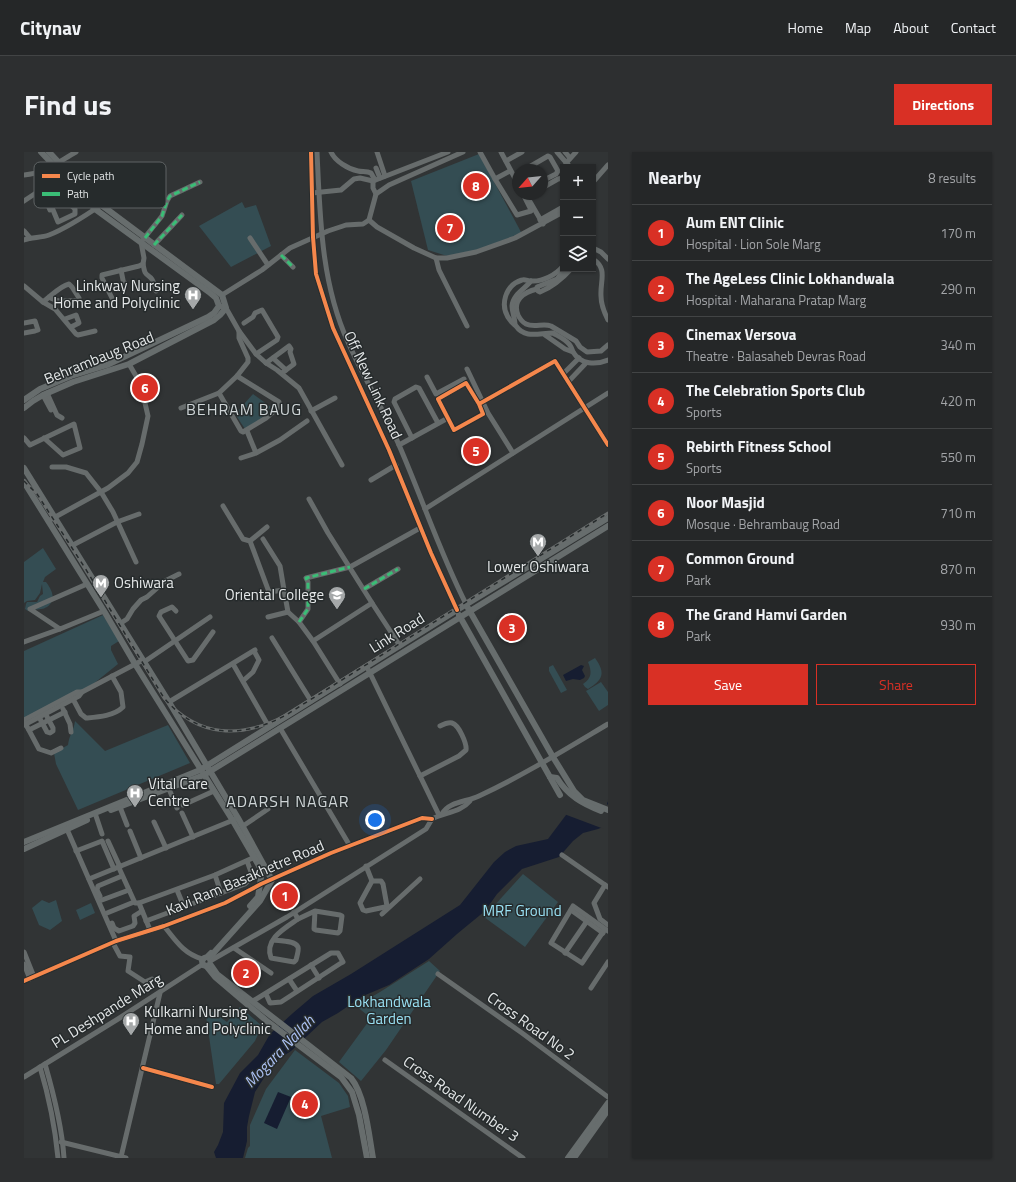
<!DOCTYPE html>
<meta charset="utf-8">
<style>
:root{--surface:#252728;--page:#2d2f30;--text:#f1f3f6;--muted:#a3a5a8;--line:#424445;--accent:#d93025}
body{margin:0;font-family:"Titillium Web",sans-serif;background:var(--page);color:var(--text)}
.controls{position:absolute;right:12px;top:12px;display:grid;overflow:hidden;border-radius:0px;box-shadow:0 1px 3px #0004}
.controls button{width:36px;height:36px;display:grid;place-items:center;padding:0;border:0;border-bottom:1px solid var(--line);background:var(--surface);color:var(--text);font:20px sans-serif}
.compass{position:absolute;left:488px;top:12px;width:36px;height:36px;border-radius:50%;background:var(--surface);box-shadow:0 1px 3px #0004;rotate:243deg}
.you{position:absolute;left:351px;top:668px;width:14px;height:14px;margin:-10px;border:3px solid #fff;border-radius:50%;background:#1a73e8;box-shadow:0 0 0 6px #1a73e833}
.badge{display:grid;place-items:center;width:26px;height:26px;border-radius:50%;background:var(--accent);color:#fff;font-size:13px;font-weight:700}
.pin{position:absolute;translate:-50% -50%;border:2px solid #fff;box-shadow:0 1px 4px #0006}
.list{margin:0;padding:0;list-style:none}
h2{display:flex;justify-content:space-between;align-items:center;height:52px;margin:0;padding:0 16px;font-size:17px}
h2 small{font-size:13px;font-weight:400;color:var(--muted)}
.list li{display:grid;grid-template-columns:26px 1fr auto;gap:12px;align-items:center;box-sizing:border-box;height:56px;padding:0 16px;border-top:1px solid var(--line)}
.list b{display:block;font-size:15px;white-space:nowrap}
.list p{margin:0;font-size:13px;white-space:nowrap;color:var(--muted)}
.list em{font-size:13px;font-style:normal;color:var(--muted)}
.actions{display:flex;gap:8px;padding:12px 16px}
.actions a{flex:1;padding:9px 0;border:1px solid var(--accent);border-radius:0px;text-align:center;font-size:14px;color:var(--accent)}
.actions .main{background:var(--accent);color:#fff}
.icon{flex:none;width:22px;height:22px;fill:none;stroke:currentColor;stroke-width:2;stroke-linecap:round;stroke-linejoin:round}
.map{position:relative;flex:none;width:584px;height:1006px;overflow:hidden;border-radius:0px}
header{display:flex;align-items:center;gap:24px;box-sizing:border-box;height:56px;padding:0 20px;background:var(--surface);border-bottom:1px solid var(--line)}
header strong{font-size:19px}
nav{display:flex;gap:22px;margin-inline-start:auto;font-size:14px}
.intro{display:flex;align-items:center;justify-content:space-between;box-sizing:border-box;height:96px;padding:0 24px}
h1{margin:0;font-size:28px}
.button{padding:10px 18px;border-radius:0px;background:var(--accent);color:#fff;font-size:14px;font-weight:700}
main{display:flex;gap:24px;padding:0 24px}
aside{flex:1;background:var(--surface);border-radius:0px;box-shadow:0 1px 3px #0004}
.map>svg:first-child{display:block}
.green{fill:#344d53}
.water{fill:#161d31}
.pier{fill:#313435}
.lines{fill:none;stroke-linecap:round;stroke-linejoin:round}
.minor{stroke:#676c6c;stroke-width:5}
.major{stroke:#676d6d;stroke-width:6}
.rail-casing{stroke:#696d6d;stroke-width:3}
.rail{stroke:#262b2c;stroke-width:1.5;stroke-dasharray:4.5;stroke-linecap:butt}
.quiet{stroke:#3abd76;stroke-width:3;stroke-dasharray:6 3;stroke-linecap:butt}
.cycleway-casing{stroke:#262b2c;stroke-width:6}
.cycleway{stroke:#f5874c;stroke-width:4}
.labels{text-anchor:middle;stroke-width:3;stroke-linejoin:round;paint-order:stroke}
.poi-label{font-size:15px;fill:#e4e7e8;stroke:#262b2c;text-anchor:start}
.street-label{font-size:15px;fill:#e4e7e8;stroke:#262b2c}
.park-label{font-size:15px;fill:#99e0f3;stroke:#262b2c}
.neighbourhood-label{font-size:16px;letter-spacing:1px;fill:#ced4d6;stroke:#262b2c}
.water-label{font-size:16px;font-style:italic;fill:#abc0f2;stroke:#262b2c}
.key{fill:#262b2c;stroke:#5f6364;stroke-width:1}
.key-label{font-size:11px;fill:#e4e7e8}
</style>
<header>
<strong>Citynav</strong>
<nav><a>Home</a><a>Map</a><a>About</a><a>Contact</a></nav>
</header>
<div class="intro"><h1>Find us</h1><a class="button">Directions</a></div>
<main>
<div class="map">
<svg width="584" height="1006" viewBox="0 0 584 1006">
<rect width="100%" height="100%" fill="#313435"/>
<g class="green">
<polygon points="455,2 497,80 496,82 452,99 423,104 404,98 387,29"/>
<polygon points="218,50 221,56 232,53 247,94 207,115 175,74"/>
<polygon points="229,242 247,255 233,271 221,277 211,262"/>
<path d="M 19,396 L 32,417 L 21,425 L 19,430 L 22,430 C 28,438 33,448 23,455 C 20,456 20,457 17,457 C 12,458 9,457 4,459 L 1,457 L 2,452 L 3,450 L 13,450 L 16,444 L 19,442 L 18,432 L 16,441 L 11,448 L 3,449 L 0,451 L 0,410 Z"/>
<polygon points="79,463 95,489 87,494 87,498 94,512 63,537 0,566 0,499"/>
<path d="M 571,506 C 582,521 579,528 564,537 L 561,535 L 559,532 C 568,526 568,520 564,510 Z"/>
<polygon points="529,513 543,538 537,541 525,519 525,515"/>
<polygon points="577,530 584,540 584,553 575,559 562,539"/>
<path d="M 51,569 L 81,599 L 144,573 L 166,611 L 54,658 L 32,612 L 30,601 L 44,593 C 45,583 50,578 51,569 Z"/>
<polygon points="499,722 534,750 501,795 460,765"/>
<polygon points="18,748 25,751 32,748 38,769 26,778 15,773 8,756"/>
<polygon points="67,751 71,761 56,768 52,758"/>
<polygon points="405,809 416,819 362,898 337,929 315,910 347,866 332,854 356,840"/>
<polygon points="216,855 238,874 231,889 195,932 192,932 181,857 190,861 203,870"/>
<polygon points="271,898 315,931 324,944 326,955 297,964 308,1006 221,1006 224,996 226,994 226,973 242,937"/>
</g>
<g class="water">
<polygon points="557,513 560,514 558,518 561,524 560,526 556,528 549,527 542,529 539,523"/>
<polygon points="584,649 584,673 574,677 559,681 549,689 535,705 498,717 473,742 461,759 433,782 405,807 365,833 339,844 314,861 298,870 267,899 250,910 231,940 225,964 223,975 223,989 219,1006 192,1006 190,1000 194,993 199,980 200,951 216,921 234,903 246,882 269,861 289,844 327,822 436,753 470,710 481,700 492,694 524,687 542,663 558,653 583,651"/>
<polygon points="254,940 267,945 253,977 240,971"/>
</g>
<polygon class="pier" points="584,647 583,652 584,653 584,675 580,677 540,662 557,651 570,648 582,649"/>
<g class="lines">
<g class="minor">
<polyline points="287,0 289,85 292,122 309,176 365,298 407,401 433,458"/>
<path d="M 293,0 C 296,64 297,131 324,190 C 339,225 360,258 375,293 C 398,346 416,401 442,452"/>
<path d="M 307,0 C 311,9 324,17 334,19 C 338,20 343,19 347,21 L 351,28"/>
<polyline points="353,0 361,24"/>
<polyline points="456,0 471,27"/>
<polyline points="477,0 494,32"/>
<polyline points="533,0 546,15"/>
<polyline points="541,0 546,6"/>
<polyline points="482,9 498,0"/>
<polyline points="542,11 552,0"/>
<polyline points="352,16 356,26"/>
<polyline points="500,18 524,4 526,5 534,19 532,22 518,29"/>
<polyline points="486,19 471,27 493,63 507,59 507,58 499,42"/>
<polyline points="12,22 26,58"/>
<path d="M 0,23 C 21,21 34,10 52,0"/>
<polyline points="569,30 584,13"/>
<polyline points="518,36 534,27 539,26"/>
<polyline points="288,41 317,38 330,27 336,26 349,29"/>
<polyline points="352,42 349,36 349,29 424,0"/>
<polyline points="508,42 505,44 505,48 519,72"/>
<polyline points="0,49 18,37"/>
<polyline points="35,52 42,49 51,57 51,62 34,70 27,53 27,51 52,34"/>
<polyline points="345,68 353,75 390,96 412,106 423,106 452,100 491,86 539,60"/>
<polyline points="516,68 539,55"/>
<polyline points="0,79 6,86"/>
<polyline points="226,86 244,113"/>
<path d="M 0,88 C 8,85 17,86 25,83 C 43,76 61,64 77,53"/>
<polyline points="130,93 158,63"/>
<polyline points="569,96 577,100 584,107"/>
<polyline points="257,103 269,115"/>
<polyline points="412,106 415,118 443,174"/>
<path d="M 569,107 C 584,117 576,128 577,144 C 577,153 580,160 584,168"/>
<path d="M 119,112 C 121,122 120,120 127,126 C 130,129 131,136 132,139"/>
<path d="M 539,114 C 532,123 518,130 507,129 C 504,129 501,127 498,128 C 481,133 475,154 486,168 C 487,170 490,172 492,174 C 501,187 515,181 529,181 C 534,184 541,187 545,192 C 547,194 548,197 549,200 C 557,213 572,213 584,208"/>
<path d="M 541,117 L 533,127 L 513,135 L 514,139 L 516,140 C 528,135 538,127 547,117"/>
<polyline points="97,118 99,128"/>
<path d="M 0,134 L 19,150 C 27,144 36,134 45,132 L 48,135 L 55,146 L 54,148 C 44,149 34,151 25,145"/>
<polyline points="84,137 101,131"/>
<path d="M 513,137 C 500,140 488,148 494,163 C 496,167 498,170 502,172 C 510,176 519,171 527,174 L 552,189 L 556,195 L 563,200 L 577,199 L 584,193"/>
<polyline points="198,143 238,118 266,96 304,79 322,73 339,72 345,68 352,42 365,33 439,0"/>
<polyline points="88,146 78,126 78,123 115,114 119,112 120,106 117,90 138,64 143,49 146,44 176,30"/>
<polyline points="19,150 31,157 52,182 54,183 71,179"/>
<polyline points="195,154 202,156 215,179 232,202 242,211 253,218 275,236 318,313"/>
<polyline points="41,167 52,163 55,171 47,175"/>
<polyline points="0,171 11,169 14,178 11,179 0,181"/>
<polyline points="220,171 229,165 231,161 238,158 254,185 253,188 232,202"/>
<path d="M 491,173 C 491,166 488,160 488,154 C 489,142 501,137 507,129"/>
<polyline points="521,183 541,197 549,200"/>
<polyline points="249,206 262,218"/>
<polyline points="242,211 265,194 267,197 266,200 270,212 258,221"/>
<polyline points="443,217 464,261 489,301"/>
<polyline points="539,222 555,206"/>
<polyline points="403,225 412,242 440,227"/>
<polyline points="544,230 562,211"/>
<polyline points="23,241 33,263 38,266"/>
<polyline points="195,241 217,279 219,280 242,266 256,254 255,250 213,224"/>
<polyline points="19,243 27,258"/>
<polyline points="455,252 442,231 414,247 430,278 459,262 455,252 531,209 584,293"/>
<polyline points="157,256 195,241 213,224 224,210 224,206 215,186 215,179"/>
<polyline points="287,259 311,246"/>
<polyline points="223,279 232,301 256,288 283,269"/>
<polyline points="0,286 6,293 50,272 56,296 39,303 20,286"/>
<polyline points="388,286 370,250 371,247 392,235 395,236 414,271"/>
<polyline points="375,293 424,266"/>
<polyline points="217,306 232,301"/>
<polyline points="28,315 42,315 62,321 77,340 89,360 112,410"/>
<polyline points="347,328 372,313"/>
<polyline points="285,347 304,381 348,451"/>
<polyline points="199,354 219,387 226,389 245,440 260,438 264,460 275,470 289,489"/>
<polyline points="401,357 584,241"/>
<polyline points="24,369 84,336 104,321 113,310 118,292 124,264 121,251 112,224 105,212"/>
<polyline points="239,387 256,414 260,438"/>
<polyline points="226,389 243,375"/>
<polyline points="49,393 93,370 115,362"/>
<polyline points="63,432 6,457 36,477 80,459"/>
<polyline points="340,437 374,417"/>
<polyline points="152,459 148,455 137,460 135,464 164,509 169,508 189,480"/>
<polyline points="244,465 264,460"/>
<polyline points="275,470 284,457 284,430 282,426 326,415 396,376"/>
<polyline points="97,471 103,467 109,457 117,448 123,445 141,429 155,422"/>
<polyline points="248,486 287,549"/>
<polyline points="0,490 36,477"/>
<polyline points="120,510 186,465"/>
<polyline points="209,512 245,575"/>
<polyline points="343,515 415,663"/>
<polyline points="220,528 229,520 235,508 230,499"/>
<polyline points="316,532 289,489 348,451 376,494"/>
<path d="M 49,547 L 57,562 L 62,566 C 74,565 90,564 99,555 L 97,540 L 88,524"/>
<polyline points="145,550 231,498"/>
<polyline points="39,557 46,572 47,580"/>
<polyline points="14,563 23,580 26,581 29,579 29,576 20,559"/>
<polyline points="0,568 53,540 58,540"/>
<polyline points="0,569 15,597 27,601 37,596"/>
<polyline points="0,573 55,544 58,540 119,508"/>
<polyline points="256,576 326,694"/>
<polyline points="5,578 41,560"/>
<path d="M 396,624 L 435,604 L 442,598 C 443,592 435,573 428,571 C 424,570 420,572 416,574"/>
<polyline points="145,637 153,656"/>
<polyline points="159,653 190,639"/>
<polyline points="96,655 103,673"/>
<polyline points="158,661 169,685"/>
<path d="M 418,662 C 425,649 443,650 455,644 C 500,623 542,597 584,572"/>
<polyline points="72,664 78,682"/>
<path d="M 408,667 C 421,660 436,661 446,649"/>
<polyline points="130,670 142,696"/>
<polyline points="219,674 244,657"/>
<polyline points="42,675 92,789"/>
<polyline points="106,679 117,706"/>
<polyline points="84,689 96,715"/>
<polyline points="52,699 78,689 90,717"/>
<polyline points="538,703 584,735"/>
<polyline points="342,714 348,729"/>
<polyline points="95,716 111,751 115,751 126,778"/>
<polyline points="191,723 197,741"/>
<polyline points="65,727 212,667"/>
<polygon points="348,729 357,729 359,732 363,754 361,755 342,759 339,758 336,751"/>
<polyline points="581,733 570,751 576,767 584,773"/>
<polyline points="153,738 160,755"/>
<polyline points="76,744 73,738 74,734 98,724"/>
<polyline points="78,748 105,738"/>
<polyline points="115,751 191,723 233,704"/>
<polyline points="547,758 579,781"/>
<polyline points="270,760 274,767 291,759 316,763 318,764 316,779 314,781 292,778 290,777 291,759"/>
<polyline points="83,761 110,750"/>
<polyline points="358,762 396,727"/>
<polyline points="122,769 221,732 225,728 227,720 223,709"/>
<polyline points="88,771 90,776 95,779 109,774 111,771 110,764 118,759"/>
<path d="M 140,774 C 152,789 159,801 178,807"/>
<polyline points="581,777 558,811 527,791 549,754 584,779"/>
<path d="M 249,788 C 255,789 271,788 274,795 C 275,798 273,804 272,808 L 270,810 L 247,806 C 240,787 261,776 274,767"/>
<polyline points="89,791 96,804 106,805 104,819 121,830 128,827"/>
<polyline points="210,796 247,821"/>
<polyline points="0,800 10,825"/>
<polyline points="541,801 563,769"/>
<polyline points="186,809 263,765 402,677 408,667"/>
<polyline points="0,812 6,827"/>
<polyline points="287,813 295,826"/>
<polyline points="414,822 498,881 584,945"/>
<polyline points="265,827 273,839"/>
<polyline points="0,829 92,789 140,774 201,751 237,732 307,701 398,666 408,667"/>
<polyline points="567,836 584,810"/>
<polyline points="229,849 307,801 314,801 319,810 317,811 257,850 246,851 242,842"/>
<polyline points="361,908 499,1006"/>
<path d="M 21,912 C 30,943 38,974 40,1006"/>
<path d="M 16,915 C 25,945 31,975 34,1006"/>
<polyline points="119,916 188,935"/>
<polyline points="0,925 94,867 179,812"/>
<polyline points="37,990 102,1006"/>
<polyline points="97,1005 136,841"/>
</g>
<g class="major">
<polyline points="0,248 16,237 47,224 83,213 184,165 190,161 195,154 192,146 185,140 71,57 17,0"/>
<polyline points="0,256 9,249 19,243 49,230 105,212 190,168 196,163 202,156 198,143 68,46 25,0"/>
<polyline points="0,316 145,550 214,666 248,728 236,749 185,806"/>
<polyline points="0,330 80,459 111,512 209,669 238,719 234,745 226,754"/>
<polyline points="444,456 529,605 550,639 559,648 584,658"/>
<polyline points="435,463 536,643"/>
<path d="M 526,625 L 533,626 C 544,644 559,652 577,659"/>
<polyline points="87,658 180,623 584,374"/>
<polyline points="0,690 176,618 433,458 584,366"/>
<polyline points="0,697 63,668"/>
<path d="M 186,812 L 193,822 L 327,926 C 341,943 345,983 349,1006"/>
<polyline points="183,814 179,813 178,809 180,806 183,805 187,801"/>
<polyline points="183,815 191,825 244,870 317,925 328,940 335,963 343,1006"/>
<polyline points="544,1006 584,951"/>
<polyline points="550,1006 584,958"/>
</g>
<defs>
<path id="rail" d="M 0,329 L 13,342 L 61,416 L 140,546 C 174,586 218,587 262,563 L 584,361"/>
</defs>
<use href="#rail" class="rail-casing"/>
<use href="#rail" class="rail"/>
<g class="quiet">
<polyline points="121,86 138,64 143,49 146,44 176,30"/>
<polyline points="130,93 158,63"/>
<polyline points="257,103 269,115"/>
<polyline points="340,437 374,417"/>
<polyline points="275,470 284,457 284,430 282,426 326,415"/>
</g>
<defs>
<g id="cycleway">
<polyline points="287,0 289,85 292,122 309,176 365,298 407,401 433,458"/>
<polyline points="455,252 442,231 414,247 430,278 459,262 455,252 531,209 584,293"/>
<polyline points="0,829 92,789 140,774 201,751 237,732 307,701 398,666 408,667"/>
<polyline points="119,916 188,935"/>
</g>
</defs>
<use href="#cycleway" class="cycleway-casing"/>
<use href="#cycleway" class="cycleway"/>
</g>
<defs>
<symbol id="hospital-pin" viewBox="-11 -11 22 30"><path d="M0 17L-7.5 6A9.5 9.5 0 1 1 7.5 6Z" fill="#a5a8a9" stroke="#262b2c"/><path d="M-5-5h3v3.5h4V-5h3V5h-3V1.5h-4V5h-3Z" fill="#fff"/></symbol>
<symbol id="metro-pin" viewBox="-11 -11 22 30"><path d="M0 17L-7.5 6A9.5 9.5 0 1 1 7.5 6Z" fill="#a5a8a9" stroke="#262b2c"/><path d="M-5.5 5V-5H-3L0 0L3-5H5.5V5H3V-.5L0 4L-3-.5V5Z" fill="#fff"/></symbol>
<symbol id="university-pin" viewBox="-11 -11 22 30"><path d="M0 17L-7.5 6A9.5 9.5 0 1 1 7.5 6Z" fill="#a5a8a9" stroke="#262b2c"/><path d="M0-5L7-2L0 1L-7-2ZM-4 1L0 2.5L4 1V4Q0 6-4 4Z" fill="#fff"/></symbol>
</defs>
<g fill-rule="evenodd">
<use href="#hospital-pin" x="159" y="133" width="20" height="27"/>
<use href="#metro-pin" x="504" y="380" width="20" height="27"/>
<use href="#metro-pin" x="67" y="421" width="20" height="27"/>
<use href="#university-pin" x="303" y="433" width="20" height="27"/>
<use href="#hospital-pin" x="101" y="631" width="20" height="27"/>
<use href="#hospital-pin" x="97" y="859" width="20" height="27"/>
</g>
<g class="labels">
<g class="poi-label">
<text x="156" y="139" text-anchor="end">Linkway Nursing<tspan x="156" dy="17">Home and Polyclinic</tspan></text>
<text x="514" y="420" text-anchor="middle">Lower Oshiwara</text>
<text x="90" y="436">Oshiwara</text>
<text x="300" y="448" text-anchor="end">Oriental College</text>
<text x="124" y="637">Vital Care<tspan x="124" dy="17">Centre</tspan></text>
<text x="120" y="865">Kulkarni Nursing<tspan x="120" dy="17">Home and Polyclinic</tspan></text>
</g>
<g class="street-label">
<text transform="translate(75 206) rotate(-22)" y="5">Behrambaug Road</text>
<text transform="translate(349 233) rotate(65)" y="5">Off New Link Road</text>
<text transform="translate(373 481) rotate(-32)" y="5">Link Road</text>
<text transform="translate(221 726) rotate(-23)" y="5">Kavi Ram Basakhetre Road</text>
<text transform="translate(83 859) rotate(-32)" y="5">PL Deshpande Marg</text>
<text transform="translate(507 874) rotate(36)" y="5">Cross Road No 2</text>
<text transform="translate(437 947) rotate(35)" y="5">Cross Road Number 3</text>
</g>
<g class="park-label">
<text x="498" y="764">MRF Ground</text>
<text x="365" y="855">Lokhandwala<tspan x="365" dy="17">Garden</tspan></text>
</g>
<g class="neighbourhood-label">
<text x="220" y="263">BEHRAM BAUG</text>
<text x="264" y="655">ADARSH NAGAR</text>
</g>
<g class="water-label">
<text transform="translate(255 899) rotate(-46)" y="6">Mogara Nallah</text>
</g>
</g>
<rect x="10" y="10" width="132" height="46" rx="6" class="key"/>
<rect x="18" y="22" width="18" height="4" fill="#f5874c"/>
<rect x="18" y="40" width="18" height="4" fill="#3abd76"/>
<g class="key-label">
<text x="43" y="28">Cycle path</text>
<text x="43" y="46">Path</text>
</g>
</svg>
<div class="controls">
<button>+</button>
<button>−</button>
<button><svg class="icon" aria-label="layers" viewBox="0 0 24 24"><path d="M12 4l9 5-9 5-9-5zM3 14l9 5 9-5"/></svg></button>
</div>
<svg class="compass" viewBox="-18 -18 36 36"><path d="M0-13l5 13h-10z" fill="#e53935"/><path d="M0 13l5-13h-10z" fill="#a3a5a8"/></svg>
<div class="you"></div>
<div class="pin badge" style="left:261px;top:744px">1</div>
<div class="pin badge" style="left:222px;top:821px">2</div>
<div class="pin badge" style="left:488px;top:476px">3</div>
<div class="pin badge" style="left:281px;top:952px">4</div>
<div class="pin badge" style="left:452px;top:299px">5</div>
<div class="pin badge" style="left:121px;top:236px">6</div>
<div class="pin badge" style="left:426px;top:76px">7</div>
<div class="pin badge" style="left:452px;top:34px">8</div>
</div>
<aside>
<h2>Nearby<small>8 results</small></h2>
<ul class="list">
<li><span class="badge">1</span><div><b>Aum ENT Clinic</b><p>Hospital · Lion Sole Marg</p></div><em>170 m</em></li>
<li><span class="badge">2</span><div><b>The AgeLess Clinic Lokhandwala</b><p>Hospital · Maharana Pratap Marg</p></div><em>290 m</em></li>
<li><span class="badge">3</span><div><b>Cinemax Versova</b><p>Theatre · Balasaheb Devras Road</p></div><em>340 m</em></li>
<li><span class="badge">4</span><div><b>The Celebration Sports Club</b><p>Sports</p></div><em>420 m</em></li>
<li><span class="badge">5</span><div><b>Rebirth Fitness School</b><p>Sports</p></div><em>550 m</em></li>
<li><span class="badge">6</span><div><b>Noor Masjid</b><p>Mosque · Behrambaug Road</p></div><em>710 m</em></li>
<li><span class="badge">7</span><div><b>Common Ground</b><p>Park</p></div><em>870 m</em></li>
<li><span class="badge">8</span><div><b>The Grand Hamvi Garden</b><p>Park</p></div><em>930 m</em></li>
</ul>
<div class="actions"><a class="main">Save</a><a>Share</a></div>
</aside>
</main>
